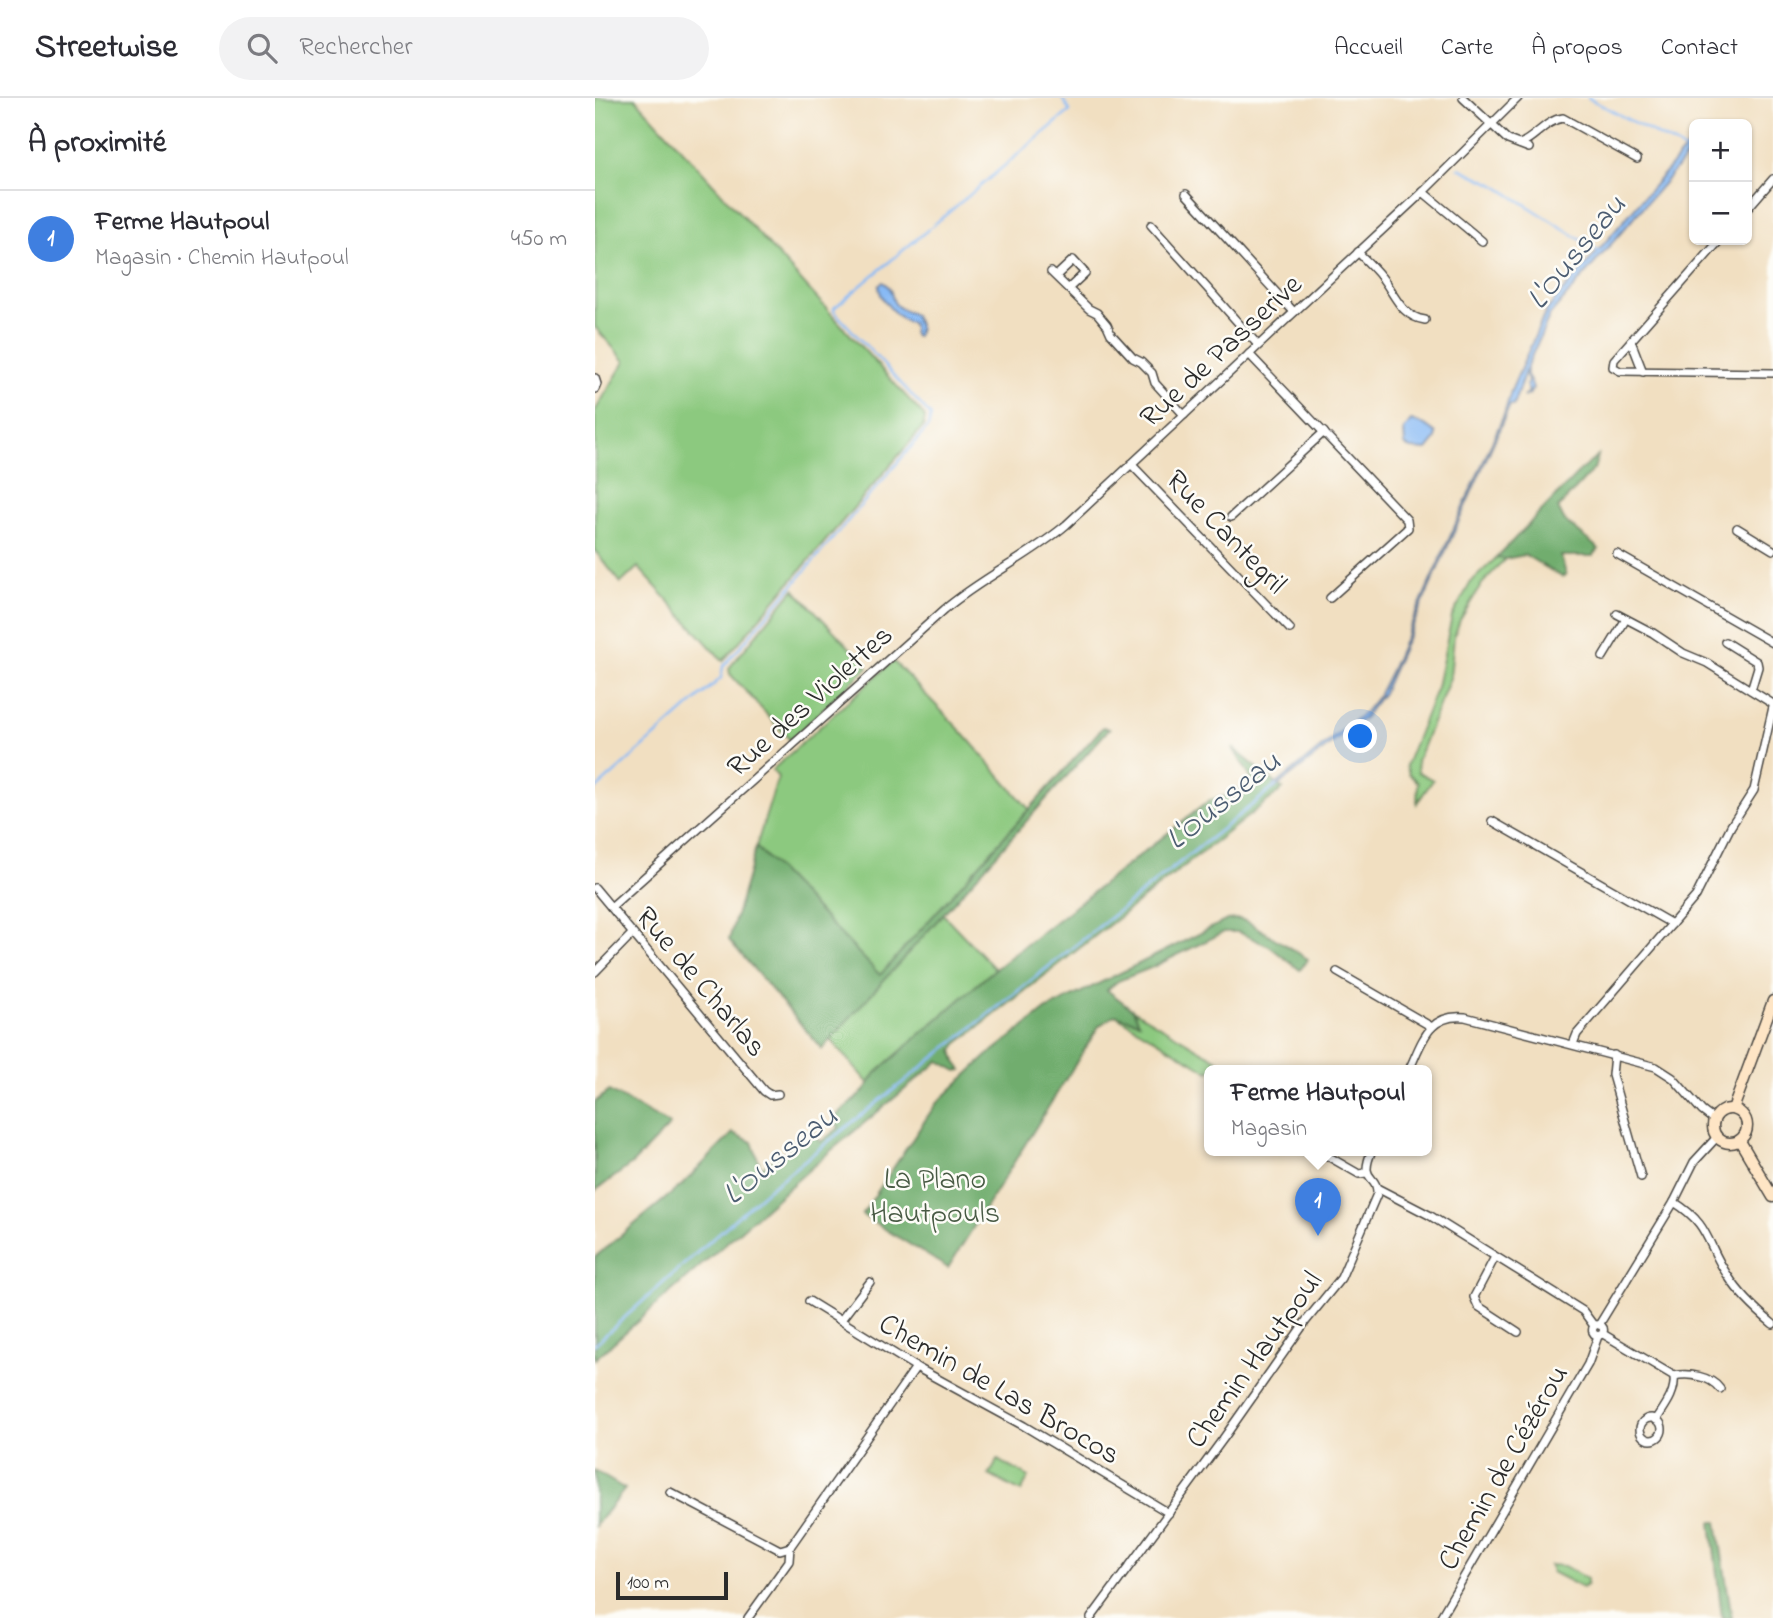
<!DOCTYPE html>
<html lang="fr">
<meta charset="utf-8">
<style>
:root{--surface:#fff;--page:#f2f2f3;--text:#2b2b33;--muted:#7c7c81;--line:#e1e1e2;--accent:#1a73e8}
body{margin:0;font-family:"Indie Flower",sans-serif;background:var(--page);color:var(--text)}
.controls{position:absolute;right:21px;top:21px;display:grid;overflow:hidden;border-radius:10px;box-shadow:0 2px 5px #0004}
.controls button{width:63px;height:63px;display:grid;place-items:center;padding:0;border:0;border-bottom:2px solid var(--line);background:var(--surface);color:var(--text);font:35px sans-serif}
.scale{position:absolute;left:21px;bottom:18px;width:112px;box-sizing:border-box;padding-left:7px;border:4px solid #2b2b2b;border-top:0;font-size:19px;line-height:24px;white-space:nowrap;color:#2b2b2b;-webkit-text-stroke:5px #fdfcf7;paint-order:stroke}
.you{position:absolute;left:766px;top:639px;width:24px;height:24px;margin:-18px;border:5px solid #fff;border-radius:50%;background:#1a73e8;box-shadow:0 0 0 10px #1a73e833}
.badge{display:grid;place-items:center;width:46px;height:46px;border-radius:50%;background:var(--accent);color:#fff;font-size:23px;font-weight:700}
.pin{position:absolute;translate:-50% -58px;filter:drop-shadow(0 2px 4px #0008)}
.pin::after{content:'';position:absolute;top:37px;width:24px;height:21px;background:inherit;clip-path:polygon(0 0,100% 0,50% 100%)}
.popup{position:absolute;left:609px;top:967px;width:228px;height:91px;box-sizing:border-box;display:grid;place-content:center;border-radius:10px;background:var(--surface);filter:drop-shadow(0 2px 5px #0005);font-size:23px;white-space:nowrap;color:var(--muted)}
.popup b{font-size:26px;color:var(--text)}
.popup::after{content:'';position:absolute;left:50%;top:100%;margin-left:-14px;border:14px solid transparent;border-top-color:var(--surface)}
.list{margin:0;padding:0;list-style:none}
h2{display:flex;justify-content:space-between;align-items:center;height:91px;margin:0;padding:0 28px;font-size:30px}
h2 small{font-size:23px;font-weight:400;color:var(--muted)}
.list li{display:grid;grid-template-columns:46px 1fr auto;gap:21px;align-items:center;box-sizing:border-box;height:98px;padding:0 28px;border-top:2px solid var(--line)}
.list b{display:block;font-size:26px;white-space:nowrap}
.list p{margin:0;font-size:23px;white-space:nowrap;color:var(--muted)}
.list em{font-size:23px;font-style:normal;color:var(--muted)}
.icon{flex:none;width:38px;height:38px;fill:none;stroke:currentColor;stroke-width:2;stroke-linecap:round;stroke-linejoin:round}
.map{position:relative;flex:none;width:1178px;height:1520px;overflow:hidden}
header{display:flex;align-items:center;gap:42px;box-sizing:border-box;height:98px;padding:0 35px;background:var(--surface);border-bottom:2px solid var(--line)}
header strong{font-size:33px}
nav{display:flex;gap:38px;margin-inline-start:auto;font-size:24px}
.search{width:490px;height:63px;background:var(--page);display:flex;align-items:center;gap:18px;box-sizing:border-box;padding:0 24px;border-radius:38px;color:var(--muted);font-size:26px}
main{display:flex}
aside{flex:1;background:var(--surface)}
.map>svg:first-child{display:block}
.green{fill:#8cc97f;stroke:#5c7a55;stroke-width:2}
.forest{fill:#71ad6e;stroke:#4e6c4c;stroke-width:2}
.water{fill:#88baf5;stroke:#5a7290;stroke-width:2}
.lines{fill:none;stroke-linecap:round;stroke-linejoin:round}
.stream{stroke:#88baf5;stroke-width:2.5}
.street-casing{stroke:#494642;stroke-width:10}
.secondary-casing{stroke:#494642;stroke-width:13}
.street{stroke:#fff;stroke-width:7}
.secondary{stroke:#fee5c5;stroke-width:10}
.labels{text-anchor:middle;stroke-width:5;stroke-linejoin:round;paint-order:stroke}
.street-label{font-size:30px;fill:#2b2b2b;stroke:#fdfcf7}
.park-label{font-size:30px;fill:#485a44;stroke:#fdfcf7}
.water-label{font-size:32px;font-style:italic;fill:#4c5d72;stroke:#fdfcf7}
</style>
<header>
<strong>Streetwise</strong>
<div class="search"><svg class="icon" aria-label="search" viewBox="0 0 24 24"><circle cx="10" cy="10" r="6"/><path d="M15 15l6 6"/></svg>Rechercher</div>
<nav><a>Accueil</a><a>Carte</a><a>À propos</a><a>Contact</a></nav>
</header>
<main>
<aside>
<h2>À proximité<small></small></h2>
<ul class="list">
<li><span class="badge" style="background:#3f7fe0">1</span><div><b>Ferme Hautpoul</b><p>Magasin · Chemin Hautpoul</p></div><em>450 m</em></li>
</ul>
</aside>
<div class="map">
<svg width="1178" height="1520" viewBox="0 0 1178 1520">
<rect width="100%" height="100%" fill="#fdfcf7"/>
<filter id="ink" filterUnits="userSpaceOnUse"><feTurbulence type="fractalNoise" baseFrequency=".0143" numOctaves="2"/><feDisplacementMap in="SourceGraphic" scale="14" xChannelSelector="R" yChannelSelector="G"/><feConvolveMatrix kernelMatrix="1 2 1 2 8 2 1 2 1" color-interpolation-filters="sRGB"/></filter>
<filter id="wash" filterUnits="userSpaceOnUse"><feTurbulence type="fractalNoise" baseFrequency=".00686" numOctaves="4" result="noise"/><feDisplacementMap in="SourceGraphic" scale="28" xChannelSelector="R" yChannelSelector="G"/><feGaussianBlur stdDeviation="1.57" result="paint"/><feColorMatrix in="noise" values="0 0 0 0 0 0 0 0 0 0 0 0 0 0 0 0 0 1.4 0 .05"/><feComposite in="paint" operator="in"/></filter>
<g filter="url(#wash)">
<rect width="100%" height="100%" fill="#f1dfc1"/>
<g class="green">
<polygon points="0,0 40,0 330,319 328,329 128,563 43,469 26,485 0,453 0,313 30,263 0,229"/>
<polygon points="901,460 910,461 887,486 865,522 859,539 855,580 822,663 823,674 838,682 822,705 823,685 814,676 811,667 842,589 857,518 876,484"/>
<polygon points="199,491 273,569 195,642 135,576 134,570"/>
<polygon points="298,563 367,634 434,711 285,878 161,749 183,679 177,672"/>
<polygon points="348,816 400,871 281,975 274,986 235,941"/>
<polygon points="538,912 634,969 634,972 614,972 614,974 520,917 543,924"/>
<polygon points="403,1362 434,1379 426,1394 394,1377"/>
<polygon points="955,1467 969,1468 992,1481 992,1486 988,1490 957,1474"/>
</g>
<g class="forest">
<polygon points="1003,358 999,371 963,410 969,422 1004,451 998,458 966,458 971,476 967,479 930,457 910,461 901,460 987,371"/>
<polygon points="508,629 514,631 227,951 134,842 161,749 285,877"/>
<polygon points="638,650 688,691 362,946 358,952 361,964 367,972 362,973 344,963 233,1055 0,1261 0,1159 88,1086 138,1035 157,1044 166,1070 218,1034 225,1044 244,1030 239,1020 269,993 281,975 400,871 615,702 634,697 658,684"/>
<polygon points="644,821 653,824 713,861 705,872 674,848 643,834 629,834 558,869 523,883 512,892 538,912 544,924 520,917 504,928 353,1170 267,1117 341,1006 392,958 452,911 632,822"/>
<polygon points="14,993 75,1027 38,1065 0,1093 0,1004"/>
<polygon points="0,1373 30,1391 0,1428"/>
<polygon points="1116,1424 1122,1424 1137,1520 1127,1520"/>
</g>
<g class="water">
<polygon points="1099,41 1099,50 955,217 932,268 932,277 938,290 934,297 928,299 934,294 931,287 933,284 930,273 918,308 915,307 788,595 769,620 679,691 678,689 770,614 783,598 796,572 909,317 916,293 951,213"/>
<path d="M 288,184 C 298,191 295,195 299,204 C 303,212 313,213 319,217 L 324,229 L 322,238 L 319,238 L 317,225 C 304,223 283,200 284,187 Z"/>
<polygon points="816,323 830,327 841,335 841,341 832,352 816,351 810,347 809,332"/>
</g>
<g class="lines">
<g class="stream">
<polyline points="993,0 1092,53"/>
<polyline points="864,70 900,87 1005,154"/>
<polyline points="0,692 126,580 128,569 333,329 336,318 239,213 239,210 475,13 467,0"/>
<polyline points="0,1246 171,1093 681,688"/>
</g>
</g>
</g>
<g filter="url(#ink)">
<g class="lines">
<defs>
<g id="street">
<polyline points="868,0 913,42 934,50"/>
<path d="M 925,46 C 941,39 951,22 968,20 L 1042,61"/>
<polyline points="828,94 887,143"/>
<polyline points="591,96 699,214"/>
<polyline points="1152,111 1178,81"/>
<polyline points="556,127 663,247"/>
<polyline points="1125,142 1019,262 1018,269 1025,273 1178,275"/>
<path d="M 763,154 C 772,164 783,173 790,184 C 801,200 808,219 830,222"/>
<polyline points="456,174 494,211 502,215 512,227 516,236 538,260 546,264 557,275 560,285 589,317"/>
<polyline points="461,178 478,162 490,175 474,190"/>
<polyline points="1036,243 1048,274"/>
<polyline points="654,256 812,422 813,430 735,500"/>
<polyline points="0,280 2,286 0,291"/>
<polyline points="536,366 695,531"/>
<polyline points="636,419 729,334"/>
<polyline points="1142,430 1178,452"/>
<polyline points="1022,456 1178,545"/>
<polyline points="1022,516 1058,535 1088,555 1112,565 1178,606"/>
<polyline points="1130,544 1162,564 1163,569 1156,592"/>
<polyline points="1008,559 1031,521"/>
<polyline points="897,723 1077,826"/>
<polyline points="0,790 169,993 175,997 183,996"/>
<path d="M 16,809 L 350,511 C 388,479 433,459 471,427 L 828,94 L 923,0"/>
<polyline points="0,874 37,836"/>
<polyline points="742,874 837,929"/>
<polyline points="978,946 982,936 1101,798 1136,728 1159,692 1178,609"/>
<polyline points="1019,957 1017,977 1046,1079"/>
<path d="M 814,972 C 827,945 833,915 870,919 L 1061,969 L 1078,980 L 1107,1013 L 1119,1022"/>
<polyline points="722,1052 764,1076 771,1075"/>
<polyline points="782,1090 834,1117 988,1213 999,1228"/>
<path d="M 1079,1104 C 1116,1127 1111,1146 1133,1178 C 1145,1197 1161,1212 1178,1226"/>
<polyline points="900,1159 879,1199 883,1208 923,1234"/>
<polyline points="214,1203 321,1269 429,1328 574,1415"/>
<polyline points="246,1222 275,1184"/>
<circle cx="1003" cy="1232" r="5.5"/>
<polyline points="1004,1227 1079,1104 1099,1064 1122,1039"/>
<path d="M 1008,1236 L 1079,1278 C 1094,1275 1116,1278 1125,1291"/>
<circle cx="1056" cy="1331" r="11"/>
<path d="M 1061,1322 C 1070,1308 1081,1295 1079,1278"/>
<polyline points="75,1394 185,1452 195,1449"/>
<polyline points="153,1520 194,1463 195,1449 321,1269"/>
<path d="M 496,1520 L 628,1341 L 711,1223 L 746,1180 L 782,1096 C 783,1075 763,1085 777,1052"/>
<polyline points="845,1520 993,1266 1003,1238"/>
</g>
<g id="secondary">
<circle cx="1135" cy="1028" r="17"/>
<polyline points="1138,1011 1178,903"/>
<polyline points="1145,1043 1178,1099"/>
</g>
</defs>
<use href="#street" class="street-casing"/>
<use href="#secondary" class="secondary-casing"/>
<use href="#street" class="street"/>
<use href="#secondary" class="secondary"/>
</g>
</g>
<g class="labels">
<g class="street-label">
<text transform="translate(625 252) rotate(-43)" y="10">Rue de Passerive</text>
<text transform="translate(632 433) rotate(46)" y="10">Rue Cantegril</text>
<text transform="translate(214 602) rotate(-42)" y="10">Rue des Violettes</text>
<text transform="translate(107 883) rotate(50)" y="10">Rue de Charlas</text>
<text transform="translate(658 1261) rotate(-54)" y="10">Chemin Hautpoul</text>
<text transform="translate(405 1290) rotate(30)" y="10">Chemin de Las Brocos</text>
<text transform="translate(907 1369) rotate(-60)" y="10">Chemin de Cézérou</text>
</g>
<g class="park-label">
<text x="340" y="1090">La Plano<tspan x="340" dy="34">Hautpouls</tspan></text>
</g>
<g class="water-label">
<text transform="translate(980 153) rotate(-51)" y="11">L'Ousseau</text>
<text transform="translate(627 701) rotate(-39)" y="11">L'Ousseau</text>
<text transform="translate(184 1056) rotate(-39)" y="11">L'Ousseau</text>
</g>
</g>
</svg>
<div class="controls">
<button>+</button>
<button>−</button>
</div>
<div class="scale">100 m</div>
<div class="you"></div>
<div class="pin badge" style="left:723px;top:1138px;background:#3f7fe0">1</div>
<div class="popup"><b>Ferme Hautpoul</b>Magasin</div>
</div>
</main>
